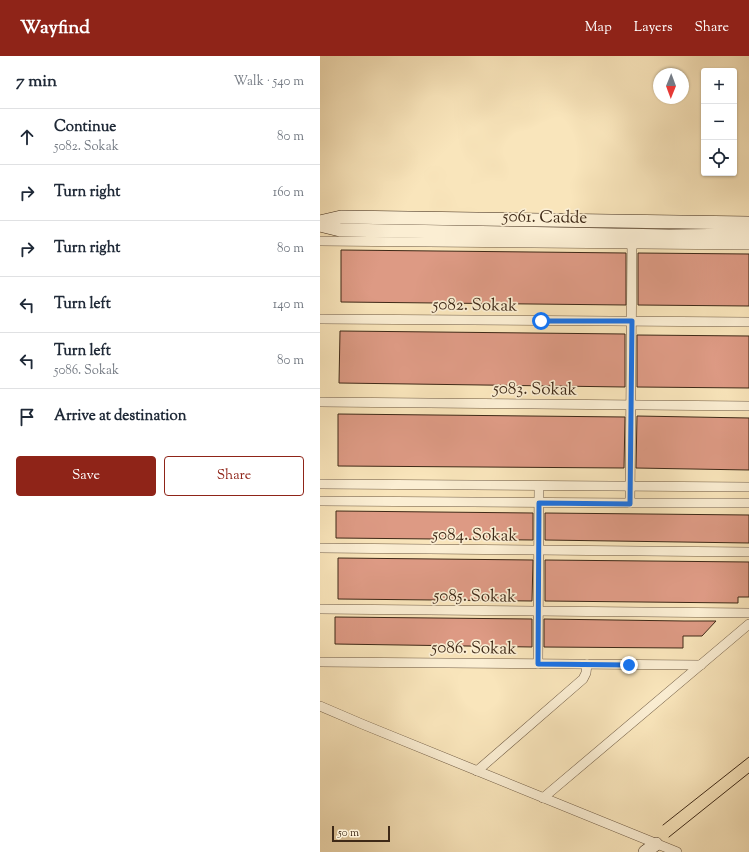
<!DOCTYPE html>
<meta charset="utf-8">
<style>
:root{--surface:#fff;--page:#f2f2f3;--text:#1f2937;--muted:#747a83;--line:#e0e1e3;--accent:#8f2418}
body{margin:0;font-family:"Sorts Mill Goudy",serif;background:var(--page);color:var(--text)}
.controls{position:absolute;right:12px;top:12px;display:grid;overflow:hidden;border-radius:4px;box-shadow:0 1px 3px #0004}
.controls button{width:36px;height:36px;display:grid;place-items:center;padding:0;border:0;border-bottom:1px solid var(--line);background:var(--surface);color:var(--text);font:20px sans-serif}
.compass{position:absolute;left:333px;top:12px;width:36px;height:36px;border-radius:50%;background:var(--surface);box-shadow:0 1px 3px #0004;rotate:181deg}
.scale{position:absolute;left:12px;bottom:10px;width:58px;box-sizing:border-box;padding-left:4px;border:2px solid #3e2917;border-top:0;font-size:11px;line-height:14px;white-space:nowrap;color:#3e2917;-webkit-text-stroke:3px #fbeed3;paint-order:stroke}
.stop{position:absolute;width:12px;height:12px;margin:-9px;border:3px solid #1a73e8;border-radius:50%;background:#fff}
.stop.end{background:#1a73e8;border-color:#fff;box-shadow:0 1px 4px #0008}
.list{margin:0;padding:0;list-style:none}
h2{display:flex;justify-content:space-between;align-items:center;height:52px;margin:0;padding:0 16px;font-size:17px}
h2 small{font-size:13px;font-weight:400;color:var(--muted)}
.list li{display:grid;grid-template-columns:26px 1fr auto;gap:12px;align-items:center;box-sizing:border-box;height:56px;padding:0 16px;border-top:1px solid var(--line)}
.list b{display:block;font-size:15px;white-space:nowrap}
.list p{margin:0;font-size:13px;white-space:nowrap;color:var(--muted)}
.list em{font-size:13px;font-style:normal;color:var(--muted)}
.actions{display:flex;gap:8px;padding:12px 16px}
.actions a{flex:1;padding:9px 0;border:1px solid var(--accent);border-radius:4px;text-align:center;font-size:14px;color:var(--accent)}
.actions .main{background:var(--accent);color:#fff}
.icon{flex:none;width:22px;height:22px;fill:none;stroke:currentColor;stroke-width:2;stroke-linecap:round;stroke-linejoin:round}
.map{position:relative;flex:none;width:429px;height:796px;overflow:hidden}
header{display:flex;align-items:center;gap:24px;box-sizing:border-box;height:56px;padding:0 20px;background:var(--accent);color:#fff}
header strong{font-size:19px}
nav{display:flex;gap:22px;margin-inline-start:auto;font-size:14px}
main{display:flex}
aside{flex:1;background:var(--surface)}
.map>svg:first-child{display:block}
.building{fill:#dd9a84;stroke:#3e2917}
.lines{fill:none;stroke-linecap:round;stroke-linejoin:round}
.street-casing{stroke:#6d5840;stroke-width:10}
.secondary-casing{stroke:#3e2917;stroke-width:14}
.street{stroke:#fbeed3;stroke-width:9}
.secondary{stroke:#fbeed3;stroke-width:13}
.tram{stroke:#3e2917;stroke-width:1}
.route{stroke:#1a73e8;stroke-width:5}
.labels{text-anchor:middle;stroke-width:3.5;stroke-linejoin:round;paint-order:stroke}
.street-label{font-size:17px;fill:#3e2917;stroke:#fbeed3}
</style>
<header>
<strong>Wayfind</strong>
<nav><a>Map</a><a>Layers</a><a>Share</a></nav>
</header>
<main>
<aside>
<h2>7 min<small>Walk · 540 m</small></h2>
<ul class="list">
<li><svg class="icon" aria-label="ahead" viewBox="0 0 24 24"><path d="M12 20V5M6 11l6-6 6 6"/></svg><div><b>Continue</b><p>5082. Sokak</p></div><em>80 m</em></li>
<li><svg class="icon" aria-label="right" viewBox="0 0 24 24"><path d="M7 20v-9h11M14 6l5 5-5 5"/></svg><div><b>Turn right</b></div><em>160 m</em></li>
<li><svg class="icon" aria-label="right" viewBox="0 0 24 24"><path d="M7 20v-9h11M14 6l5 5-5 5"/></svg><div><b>Turn right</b></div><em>80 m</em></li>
<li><svg class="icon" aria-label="left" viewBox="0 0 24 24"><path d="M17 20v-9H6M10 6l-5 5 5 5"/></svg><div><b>Turn left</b></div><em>140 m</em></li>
<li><svg class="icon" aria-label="left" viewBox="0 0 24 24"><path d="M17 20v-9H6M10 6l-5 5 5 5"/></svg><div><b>Turn left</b><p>5086. Sokak</p></div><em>80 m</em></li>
<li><svg class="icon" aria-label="arrive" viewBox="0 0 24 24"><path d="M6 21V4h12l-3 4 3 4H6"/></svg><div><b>Arrive at destination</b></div></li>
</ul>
<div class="actions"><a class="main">Save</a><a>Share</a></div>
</aside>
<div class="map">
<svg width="429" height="796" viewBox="0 0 429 796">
<rect width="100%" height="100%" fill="#f9e5bb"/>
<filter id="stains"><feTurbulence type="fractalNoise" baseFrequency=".005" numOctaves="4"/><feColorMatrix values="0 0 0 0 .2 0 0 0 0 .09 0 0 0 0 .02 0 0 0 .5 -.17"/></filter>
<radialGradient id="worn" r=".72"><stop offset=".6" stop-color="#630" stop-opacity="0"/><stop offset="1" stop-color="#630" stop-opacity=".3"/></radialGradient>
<g class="building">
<polygon points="21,194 306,197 306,249 21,246"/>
<polygon points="318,197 429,198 429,250 318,249"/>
<polygon points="20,275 305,278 305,331 19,327"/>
<polygon points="317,279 429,280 429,332 317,331"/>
<polygon points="18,358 305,361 304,412 18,410"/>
<polygon points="317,360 429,362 429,414 316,412"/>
<polygon points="16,455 213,457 213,484 16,482"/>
<polygon points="225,457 429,459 429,487 225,484"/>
<polygon points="18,502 213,504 212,545 18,543"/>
<polygon points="225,504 429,506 429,541 418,541 418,547 225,545"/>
<polygon points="15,561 212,563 212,591 15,588"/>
<polygon points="224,563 364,565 396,565 382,580 363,580 363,592 224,591"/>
</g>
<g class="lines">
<defs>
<g id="street">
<polyline points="0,185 429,189"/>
<polyline points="0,263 429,266"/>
<polyline points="0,346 429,350"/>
<polyline points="0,428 429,431"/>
<polyline points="0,445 310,447 429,447"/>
<polyline points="310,447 312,183"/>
<polyline points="0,492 429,496"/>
<polyline points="0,553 429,557"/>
<polyline points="0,606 381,609"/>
<polyline points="218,608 219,430"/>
<polyline points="0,650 42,668 357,796"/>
<polyline points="157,715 263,623 266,617 267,608"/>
<polyline points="223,742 429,568"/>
</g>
<g id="secondary">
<polyline points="0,166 21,161 429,167"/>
<polyline points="0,169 20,174 349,180 429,179"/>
<polyline points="325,796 336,788"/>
</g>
</defs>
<use href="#street" class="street-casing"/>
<use href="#secondary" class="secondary-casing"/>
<use href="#street" class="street"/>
<use href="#secondary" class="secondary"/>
<g class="tram">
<polyline points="343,769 429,701"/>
<polyline points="349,781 429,717"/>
</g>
</g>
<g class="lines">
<polyline class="route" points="221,265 312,265 310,448 219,447 218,608 309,609"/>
</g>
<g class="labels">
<g class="street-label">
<text transform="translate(225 160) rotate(1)" y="6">5061. Cadde</text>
<text transform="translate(155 248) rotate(1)" y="6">5082. Sokak</text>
<text transform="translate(215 332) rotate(1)" y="6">5083. Sokak</text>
<text transform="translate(155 478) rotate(1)" y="6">5084. Sokak</text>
<text transform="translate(155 539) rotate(1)" y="6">5085. Sokak</text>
<text transform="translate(154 591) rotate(1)" y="6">5086. Sokak</text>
</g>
</g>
<rect width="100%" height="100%" filter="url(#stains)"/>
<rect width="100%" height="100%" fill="url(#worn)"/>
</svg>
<div class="controls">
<button>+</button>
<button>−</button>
<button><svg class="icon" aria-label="locate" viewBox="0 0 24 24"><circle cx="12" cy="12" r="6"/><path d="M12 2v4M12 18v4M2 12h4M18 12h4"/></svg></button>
</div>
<svg class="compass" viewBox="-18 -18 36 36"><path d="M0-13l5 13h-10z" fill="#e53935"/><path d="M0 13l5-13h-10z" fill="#747a83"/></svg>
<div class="scale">50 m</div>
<div class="stop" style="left:221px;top:265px"></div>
<div class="stop end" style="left:309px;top:609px"></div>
</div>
</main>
